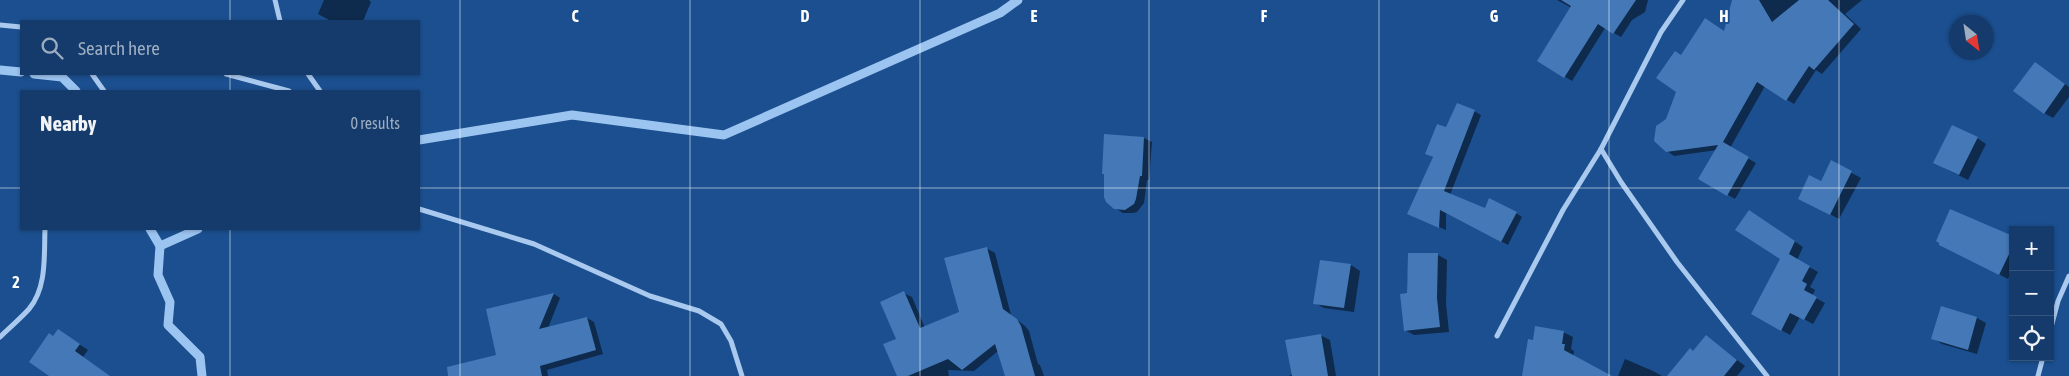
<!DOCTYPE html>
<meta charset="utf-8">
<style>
:root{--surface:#143b6b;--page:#214673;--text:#f1f3f6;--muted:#9dadc1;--line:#33557e}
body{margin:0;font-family:"Asap Condensed",sans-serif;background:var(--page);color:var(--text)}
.controls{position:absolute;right:15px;bottom:15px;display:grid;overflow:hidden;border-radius:0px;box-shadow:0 1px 4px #0004}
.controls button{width:45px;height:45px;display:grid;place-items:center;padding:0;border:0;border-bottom:1px solid var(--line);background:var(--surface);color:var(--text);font:25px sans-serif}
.compass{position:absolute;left:1949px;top:15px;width:45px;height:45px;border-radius:50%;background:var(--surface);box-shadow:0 1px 4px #0004;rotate:150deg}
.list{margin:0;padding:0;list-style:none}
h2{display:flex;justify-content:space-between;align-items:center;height:65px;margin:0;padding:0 20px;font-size:21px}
h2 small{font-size:16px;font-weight:400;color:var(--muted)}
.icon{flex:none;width:28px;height:28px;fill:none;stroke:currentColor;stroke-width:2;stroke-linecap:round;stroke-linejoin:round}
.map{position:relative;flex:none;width:2069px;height:376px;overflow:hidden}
.search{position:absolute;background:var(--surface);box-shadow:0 1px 4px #0004;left:20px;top:20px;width:400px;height:55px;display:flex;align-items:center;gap:12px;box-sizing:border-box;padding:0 18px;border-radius:0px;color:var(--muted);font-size:19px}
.panel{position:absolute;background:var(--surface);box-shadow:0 1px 4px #0004;left:20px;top:90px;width:400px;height:140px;border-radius:0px}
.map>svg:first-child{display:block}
.shadow{fill:#0007}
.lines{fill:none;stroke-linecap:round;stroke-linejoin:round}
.stream{stroke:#9cc4f0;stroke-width:9}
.building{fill:#4478b7}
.minor{stroke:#a9c9ee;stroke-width:5}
.grid{fill:none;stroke:#fff;stroke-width:1;stroke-opacity:0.55}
.grid-label{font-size:16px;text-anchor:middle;font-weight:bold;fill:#fff;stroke:#1b4f8f;stroke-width:4;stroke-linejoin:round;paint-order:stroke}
</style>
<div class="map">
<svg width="2069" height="376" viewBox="0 0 2069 376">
<rect width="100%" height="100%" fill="#1b4f8f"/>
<g class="shadow">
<polygon points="324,0 369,0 371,2 363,21 331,21 318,14"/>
<polygon points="1557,0 1648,0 1645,12 1632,20 1621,37 1605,28 1572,81 1539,61 1572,8"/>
<polygon points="1735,0 1862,0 1845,14 1861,29 1822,74 1816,70 1794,104 1765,86 1730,148 1756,163 1735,199 1700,179 1717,150 1674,156 1667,151 1667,119 1677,91 1681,56 1725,32"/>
<polygon points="2044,69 2069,87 2069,97 2053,118 2044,113"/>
<polygon points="1474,111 1481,115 1450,195 1485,210 1516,213 1522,217 1508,245 1446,213 1446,230 1415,217 1434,158 1427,154 1447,128"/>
<polygon points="1144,138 1152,142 1149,180 1147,180 1144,203 1137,212 1133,213 1123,213 1115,208 1106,175"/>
<polygon points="1977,138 1986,144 1968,180 1944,168"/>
<polygon points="1831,162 1861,178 1839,219 1809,203"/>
<polygon points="1758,217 1803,247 1797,260 1818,272 1810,287 1815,290 1812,296 1825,303 1813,324 1800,317 1790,335 1752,314 1782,259"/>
<polygon points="2013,237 2013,268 2008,279 1949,249"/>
<polygon points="986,248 995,253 1011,315 1025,326 1029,331 1038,364 1040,365 1044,376 1007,376 998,351 974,371 948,370 949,376 898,376 898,339 903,293 912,297 925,328 960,313"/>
<polygon points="1409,254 1438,255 1447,260 1446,304 1449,332 1414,335 1405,330"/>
<polygon points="1351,265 1360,271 1354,312 1324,308 1315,303"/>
<polygon points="554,294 560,298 548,328 587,318 594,322 603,354 547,370 548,376 487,376 497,356 487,310"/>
<polygon points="1942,307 1977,318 1986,323 1977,354 1942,344 1933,338"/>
<polygon points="1563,332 1573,337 1571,349 1574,351 1570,376 1523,376 1534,341"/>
<polygon points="1320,335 1330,340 1336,376 1289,376 1293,374"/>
<polygon points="67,336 88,350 83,357 102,376 51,376 53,337"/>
<polygon points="1707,337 1745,366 1737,376 1669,376 1694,352"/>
<polygon points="1625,359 1653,371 1662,376 1618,376"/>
</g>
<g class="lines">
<g class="stream">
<polyline points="0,70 21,72"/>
<polyline points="34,74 62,77 76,91"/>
<polyline points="419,140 572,115 724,135 1000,13 1018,0"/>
<polyline points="150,229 160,246 158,275 170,302 168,325 200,357 202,376"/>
<polyline points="160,246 198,229"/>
</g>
</g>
<g class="building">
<polygon points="1561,0 1636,0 1613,34 1598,24 1564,78 1537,61 1571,6"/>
<polygon points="1732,0 1759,0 1772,22 1799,0 1828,0 1854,24 1814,70 1809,66 1786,101 1757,82 1723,142 1749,157 1727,196 1698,179 1718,145 1666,152 1654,141 1656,126 1666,119 1676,92 1656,78 1675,51 1681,55 1705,18 1724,31"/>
<polygon points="2035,62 2065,84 2044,114 2013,91"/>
<polygon points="1457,103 1475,110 1444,191 1485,208 1489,198 1517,212 1501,242 1440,210 1439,228 1407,214 1433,157 1425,154 1437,124 1446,127"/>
<polygon points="1952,125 1978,137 1959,175 1933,163"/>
<polygon points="1104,134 1144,137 1142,176 1140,176 1136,199 1134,204 1125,210 1114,209 1106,202 1104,197 1104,174 1102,174"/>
<polygon points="1831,160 1852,171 1830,215 1798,199 1809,175 1821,181"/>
<polygon points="1950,209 2013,236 2013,246 1999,275 1939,245 1939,243 1936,241"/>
<polygon points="1749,210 1795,241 1789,254 1810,266 1802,281 1807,284 1804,290 1817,297 1804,320 1790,313 1781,331 1751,314 1780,259 1735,230"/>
<polygon points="987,247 1003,309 1017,319 1021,326 1035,376 1005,376 995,344 962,370 948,359 908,376 897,376 883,344 896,339 880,302 904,291 920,328 959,312 944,258"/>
<polygon points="1408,253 1438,253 1437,298 1440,327 1404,331 1400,294 1407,293"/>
<polygon points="1320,260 1351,264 1344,308 1313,304"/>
<polygon points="554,293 539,329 587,317 596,350 540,366 542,376 448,376 447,367 496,355 486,309"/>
<polygon points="1941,306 1977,317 1968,350 1931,339"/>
<polygon points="1535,326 1564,331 1562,344 1565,344 1564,350 1612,376 1522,376 1528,339 1533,340"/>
<polygon points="58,329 80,344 75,351 110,376 49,376 29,362 49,333 53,336"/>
<polygon points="1321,334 1328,376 1292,376 1285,340"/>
<polygon points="1706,335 1737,360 1724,376 1667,376 1690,348 1693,351"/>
</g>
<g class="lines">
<g class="minor">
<polyline points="275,0 280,21"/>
<polyline points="0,25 21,27"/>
<polyline points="92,74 104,91"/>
<polyline points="226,74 289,91"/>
<polyline points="308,74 320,91"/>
<polyline points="1601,149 1621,182 1677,262 1767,376"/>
<polyline points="419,209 534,244 650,296 699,311 721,324 731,341 742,376"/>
<polyline points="2050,331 2058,301 2069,276"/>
<polyline points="1497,336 1563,210 1601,149 1661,32 1683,0"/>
<path d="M 0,337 C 9,328 20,319 29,309 C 47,288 44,255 45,229"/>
<polyline points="2038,376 2043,357"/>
</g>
</g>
<path class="grid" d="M 230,0 L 230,21M 460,0 L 460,376M 690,0 L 690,376M 920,0 L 920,376M 1149,0 L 1149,376M 1379,0 L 1379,376M 1609,0 L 1609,376M 1839,0 L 1839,376M 230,74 L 230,91M 0,188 L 21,188M 419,188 L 2069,188M 230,229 L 230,376"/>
<g class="grid-label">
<text x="575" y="22">C</text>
<text x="805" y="22">D</text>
<text x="1034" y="22">E</text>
<text x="1264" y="22">F</text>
<text x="1494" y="22">G</text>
<text x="1724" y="22">H</text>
<text x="16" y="288">2</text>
</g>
</svg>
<div class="controls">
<button>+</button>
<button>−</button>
<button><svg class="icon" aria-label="locate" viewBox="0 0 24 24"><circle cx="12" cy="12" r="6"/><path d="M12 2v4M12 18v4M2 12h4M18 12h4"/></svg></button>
</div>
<svg class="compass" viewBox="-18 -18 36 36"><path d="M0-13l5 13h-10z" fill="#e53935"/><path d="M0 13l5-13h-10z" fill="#9dadc1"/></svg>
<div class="search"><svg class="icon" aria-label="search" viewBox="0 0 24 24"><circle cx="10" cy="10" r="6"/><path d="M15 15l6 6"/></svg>Search here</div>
<section class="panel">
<h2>Nearby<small>0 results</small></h2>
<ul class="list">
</ul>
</section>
</div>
